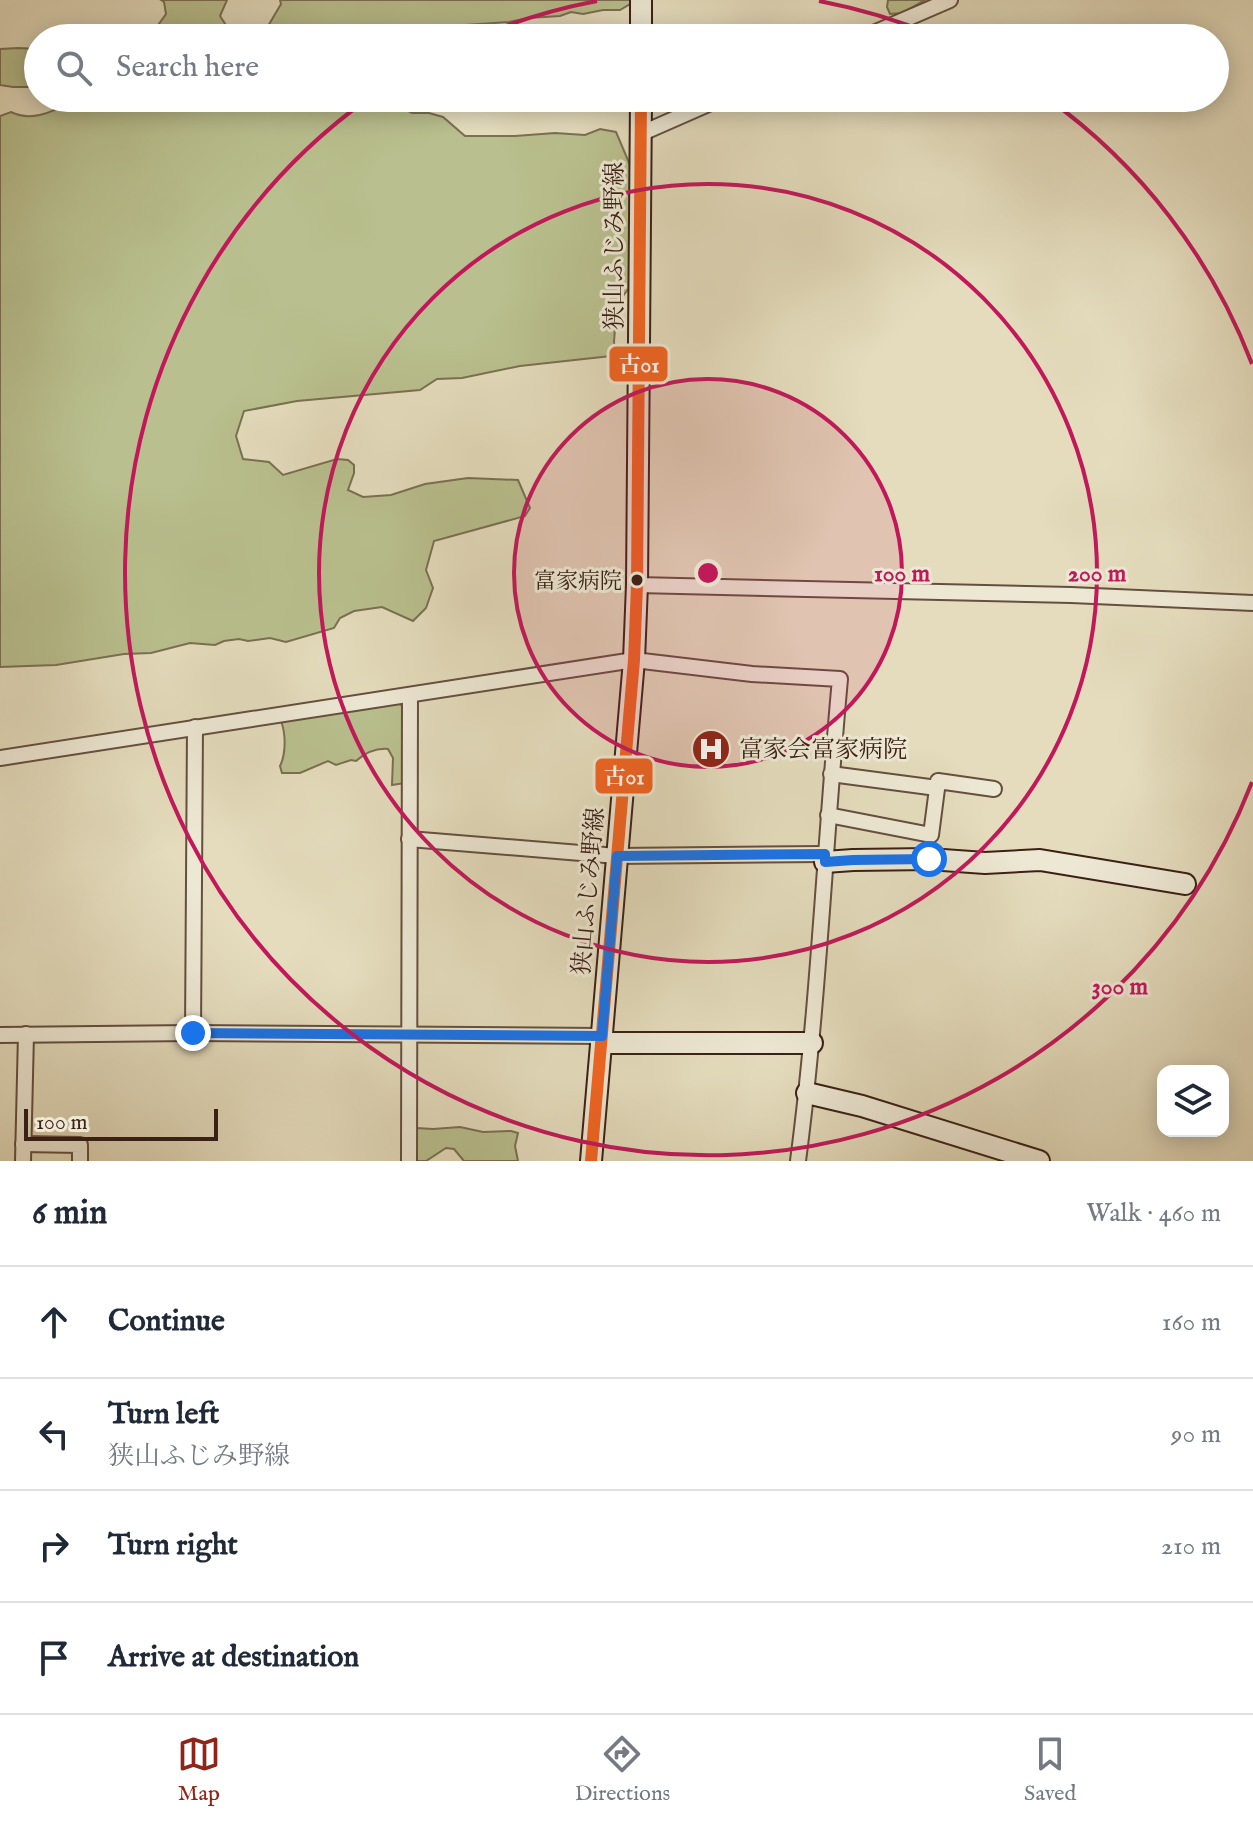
<!DOCTYPE html>
<meta charset="utf-8">
<style>
:root{--surface:#fff;--page:#f2f2f3;--text:#1f2937;--muted:#747a83;--line:#e0e1e3;--accent:#8f2418}
body{margin:0;font-family:"IM FELL English","Noto Serif JP",serif;background:var(--page);color:var(--text)}
.controls{position:absolute;right:24px;bottom:24px;display:grid;overflow:hidden;border-radius:16px;box-shadow:0 4px 20px #0003}
.controls button{width:72px;height:72px;display:grid;place-items:center;padding:0;border:0;border-bottom:2px solid var(--line);background:var(--surface);color:var(--text);font:40px sans-serif}
.scale{position:absolute;left:24px;bottom:20px;width:194px;box-sizing:border-box;padding-left:8px;border:4px solid #3b2015;border-top:0;font-size:22px;line-height:28px;white-space:nowrap;color:#3b2015;-webkit-text-stroke:6px #ede8d4;paint-order:stroke}
.stop{position:absolute;width:24px;height:24px;margin:-18px;border:6px solid #1a73e8;border-radius:50%;background:#fff}
.stop.end{background:#1a73e8;border-color:#fff;box-shadow:0 2px 8px #0008}
.list{margin:0;padding:0;list-style:none}
h2{display:flex;justify-content:space-between;align-items:center;height:104px;margin:0;padding:0 32px;font-size:34px}
h2 small{font-size:26px;font-weight:400;color:var(--muted)}
.list li{display:grid;grid-template-columns:52px 1fr auto;gap:24px;align-items:center;box-sizing:border-box;height:112px;padding:0 32px;border-top:2px solid var(--line)}
.list b{display:block;font-size:30px;white-space:nowrap}
.list p{margin:0;font-size:26px;white-space:nowrap;color:var(--muted)}
.list em{font-size:26px;font-style:normal;color:var(--muted)}
.icon{flex:none;width:44px;height:44px;fill:none;stroke:currentColor;stroke-width:2;stroke-linecap:round;stroke-linejoin:round}
.map{position:relative;flex:none;width:1253px;height:1161px;overflow:hidden}
.search{position:absolute;background:var(--surface);box-shadow:0 4px 20px #0003;left:24px;right:24px;top:24px;height:88px;display:flex;align-items:center;gap:20px;box-sizing:border-box;padding:0 28px;border-radius:44px;color:var(--muted);font-size:30px}
.sheet{height:552px;background:var(--surface)}
nav{display:flex;justify-content:space-around;align-items:center;box-sizing:border-box;height:112px;border-top:2px solid var(--line);background:var(--surface);font-size:22px;color:var(--muted)}
nav a{display:grid;justify-items:center;gap:4px}
nav .on{color:var(--accent)}
.map>svg:first-child{display:block}
.green{fill:#b9bf8e;stroke:#7a7052;stroke-width:2}
.lines{fill:none;stroke-linecap:round;stroke-linejoin:round}
.street-casing{stroke:#654f3f;stroke-width:18}
.secondary-casing{stroke:#3b2015;stroke-width:24}
.street{stroke:#ede8d4;stroke-width:14}
.secondary{stroke:#ede8d4;stroke-width:20}
.bus-1-casing{stroke:#ede8d4;stroke-width:18}
.bus-1{stroke:#f26522;stroke-width:12}
.route{stroke:#1a73e8;stroke-width:10}
.ring{fill:none;stroke:#c2185b;stroke-width:4}
.bus-dot{fill:#3b2015;stroke:#ede8d4;stroke-width:3}
.labels{text-anchor:middle;stroke-width:6;stroke-linejoin:round;paint-order:stroke}
.bus-label{font-size:22px;fill:#3b2015;stroke:#ede8d4;text-anchor:end}
.street-label{font-size:24px;fill:#3b2015;stroke:#ede8d4}
.poi-label{font-size:24px;fill:#3b2015;stroke:#ede8d4;text-anchor:start}
.centre{fill:#c2185b;stroke:#ede8d4;stroke-width:4}
.ring-label{font-size:24px;text-anchor:middle;font-weight:bold;fill:#c2185b;stroke:#ede8d4;stroke-width:6;stroke-linejoin:round;paint-order:stroke}
.line-badge{stroke:#ede8d4;stroke-width:3}
.badge-label{font-size:22px;text-anchor:middle;font-weight:bold;fill:#fff}
</style>
<div class="map">
<svg width="1253" height="1161" viewBox="0 0 1253 1161">
<rect width="100%" height="100%" fill="#e4dcbd"/>
<filter id="stains"><feTurbulence type="fractalNoise" baseFrequency=".0025" numOctaves="4"/><feColorMatrix values="0 0 0 0 .2 0 0 0 0 .09 0 0 0 0 .02 0 0 0 .5 -.17"/></filter>
<radialGradient id="worn" r=".72"><stop offset=".6" stop-color="#630" stop-opacity="0"/><stop offset="1" stop-color="#630" stop-opacity=".3"/></radialGradient>
<g class="green">
<polygon points="161,0 227,0 220,16 233,36 240,38 113,38 124,37 156,28 166,14 164,2"/>
<polygon points="280,0 631,0 630,4 620,10 603,10 583,14 571,12 560,16 528,18 509,22 435,27 367,38 261,38 281,4"/>
<polygon points="888,0 925,0 902,13 890,14 887,7"/>
<polygon points="18,48 38,49 38,87 13,87 0,85 0,49"/>
<path d="M 149,98 L 169,102 L 177,108 L 184,105 L 186,98 L 395,98 L 397,105 L 412,113 L 429,113 L 443,117 L 465,136 L 515,136 L 555,133 L 585,135 L 600,129 L 616,132 L 633,172 L 630,287 L 619,301 L 612,312 L 615,328 L 614,342 L 616,352 L 611,356 L 520,366 L 462,378 L 437,379 L 420,390 L 297,401 L 244,411 L 236,436 L 243,459 L 269,462 L 283,475 L 337,459 L 348,460 L 354,465 L 354,473 L 348,490 L 363,497 L 391,495 L 425,484 L 468,478 L 518,480 L 530,508 L 525,516 L 434,541 L 426,570 L 433,588 L 426,608 L 413,621 L 382,607 L 354,611 L 340,618 L 334,628 L 286,642 L 270,638 L 248,641 L 239,639 L 224,641 L 215,645 L 190,643 L 151,653 L 124,654 L 56,665 L 0,667 L 0,116 L 11,112 C 29,121 51,114 66,103 L 88,106 L 109,104 L 118,110 C 129,106 138,100 149,98 Z"/>
<path d="M 400,702 L 406,715 L 407,739 L 402,745 L 405,756 L 405,783 L 392,785 L 393,758 L 388,749 C 376,748 365,753 356,761 L 351,760 L 336,765 L 328,761 L 300,773 L 282,773 L 280,766 C 286,754 286,734 281,721 Z"/>
<polygon points="460,1127 483,1132 511,1131 518,1133 515,1146 518,1161 464,1161 454,1149 446,1148 426,1161 412,1161 413,1133 417,1128 433,1129"/>
</g>
<g class="lines">
<defs>
<g id="street">
<polyline points="862,38 950,0"/>
<polyline points="640,134 722,98"/>
<polyline points="637,585 1071,595 1253,603"/>
<path d="M 0,758 L 634,660 L 752,674 L 840,679 C 825,840 819,1001 798,1161"/>
<polyline points="831,774 937,788"/>
<polyline points="828,815 931,835 938,781 994,789"/>
<polyline points="409,839 617,856 825,854"/>
<polyline points="193,1033 195,727"/>
<polyline points="0,1035 193,1033 602,1036"/>
<polyline points="23,1144 80,1145 80,1161"/>
<polyline points="23,1161 26,1034"/>
<polyline points="409,1161 410,695"/>
</g>
<g id="secondary">
<polyline points="641,38 641,0"/>
<polyline points="825,862 853,860 929,859 985,863 1040,860 1185,884"/>
<polyline points="601,1043 812,1043"/>
<polyline points="807,1093 862,1106 1039,1161"/>
<polyline points="591,1161 634,660 637,585 641,98"/>
</g>
</defs>
<use href="#street" class="street-casing"/>
<use href="#secondary" class="secondary-casing"/>
<use href="#street" class="street"/>
<use href="#secondary" class="secondary"/>
<defs>
<polyline id="bus-1" points="591,1161 634,660 637,585 641,98"/>
</defs>
<use href="#bus-1" class="bus-1-casing"/>
<use href="#bus-1" class="bus-1"/>
</g>
<g class="lines">
<polyline class="route" points="193,1033 602,1036 617,856 825,854 825,862 853,860 929,859"/>
</g>
<circle cx="708" cy="573" r="194" fill="#c2185b" fill-opacity=".12"/>
<g class="ring">
<circle cx="708" cy="573" r="194"/>
<circle cx="708" cy="573" r="389"/>
<path d="M1252 782A583 583 0 1 1 369 98M480 36A583 583 0 0 1 597 1M819 1A583 583 0 0 1 936 36M1047 98A583 583 0 0 1 1252 364"/>
</g>
<defs>
<symbol id="hospital-disc" viewBox="-11 -11 22 22"><circle r="9.5" fill="#8f2418" stroke="#ede8d4"/><path d="M-5-5h3v3.5h4V-5h3V5h-3V1.5h-4V5h-3Z" fill="#fff"/></symbol>
</defs>
<g fill-rule="evenodd">
<use href="#hospital-disc" x="689" y="727" width="44" height="44"/>
</g>
<circle class="bus-dot" cx="637" cy="580" r="7"/>
<g class="labels">
<g class="bus-label">
<text x="622" y="588">富家病院</text>
</g>
<g class="street-label">
<text transform="translate(614 246) rotate(-90)" y="8">狭山ふじみ野線</text>
<text transform="translate(588 891) rotate(-85)" y="8">狭山ふじみ野線</text>
</g>
<g class="poi-label">
<text x="739" y="757">富家会富家病院</text>
</g>
</g>
<circle cx="708" cy="573" r="12" class="centre"/>
<g class="ring-label">
<text x="902" y="581">100 m</text>
<text x="1097" y="581">200 m</text>
<text x="1120" y="994">300 m</text>
</g>
<g class="line-badge">
<rect x="608" y="345" width="61" height="38" rx="8" fill="#f26522"/>
<rect x="594" y="757" width="60" height="38" rx="8" fill="#f26522"/>
</g>
<g class="badge-label">
<text x="639" y="372">古01</text>
<text x="624" y="784">古01</text>
</g>
<rect width="100%" height="100%" filter="url(#stains)"/>
<rect width="100%" height="100%" fill="url(#worn)"/>
</svg>
<div class="controls">
<button><svg class="icon" aria-label="layers" viewBox="0 0 24 24"><path d="M12 4l9 5-9 5-9-5zM3 14l9 5 9-5"/></svg></button>
</div>
<div class="scale">100 m</div>
<div class="stop" style="left:929px;top:859px"></div>
<div class="stop end" style="left:193px;top:1033px"></div>
<div class="search"><svg class="icon" aria-label="search" viewBox="0 0 24 24"><circle cx="10" cy="10" r="6"/><path d="M15 15l6 6"/></svg>Search here</div>
</div>
<section class="sheet">
<h2>6 min<small>Walk · 460 m</small></h2>
<ul class="list">
<li><svg class="icon" aria-label="ahead" viewBox="0 0 24 24"><path d="M12 20V5M6 11l6-6 6 6"/></svg><div><b>Continue</b></div><em>160 m</em></li>
<li><svg class="icon" aria-label="left" viewBox="0 0 24 24"><path d="M17 20v-9H6M10 6l-5 5 5 5"/></svg><div><b>Turn left</b><p>狭山ふじみ野線</p></div><em>90 m</em></li>
<li><svg class="icon" aria-label="right" viewBox="0 0 24 24"><path d="M7 20v-9h11M14 6l5 5-5 5"/></svg><div><b>Turn right</b></div><em>210 m</em></li>
<li><svg class="icon" aria-label="arrive" viewBox="0 0 24 24"><path d="M6 21V4h12l-3 4 3 4H6"/></svg><div><b>Arrive at destination</b></div></li>
</ul>
</section>
<nav>
<a class="on"><svg class="icon" aria-label="map" viewBox="0 0 24 24"><path d="M3 6l6-2 6 2 6-2v14l-6 2-6-2-6 2zM9 4v14M15 6v14"/></svg>Map</a>
<a><svg class="icon" aria-label="directions" viewBox="0 0 24 24"><path d="M12 3l9 9-9 9-9-9zM9 14v-3h6M13 9l2 2-2 2"/></svg>Directions</a>
<a><svg class="icon" aria-label="saved" viewBox="0 0 24 24"><path d="M7 4h10v16l-5-4-5 4z"/></svg>Saved</a>
</nav>
